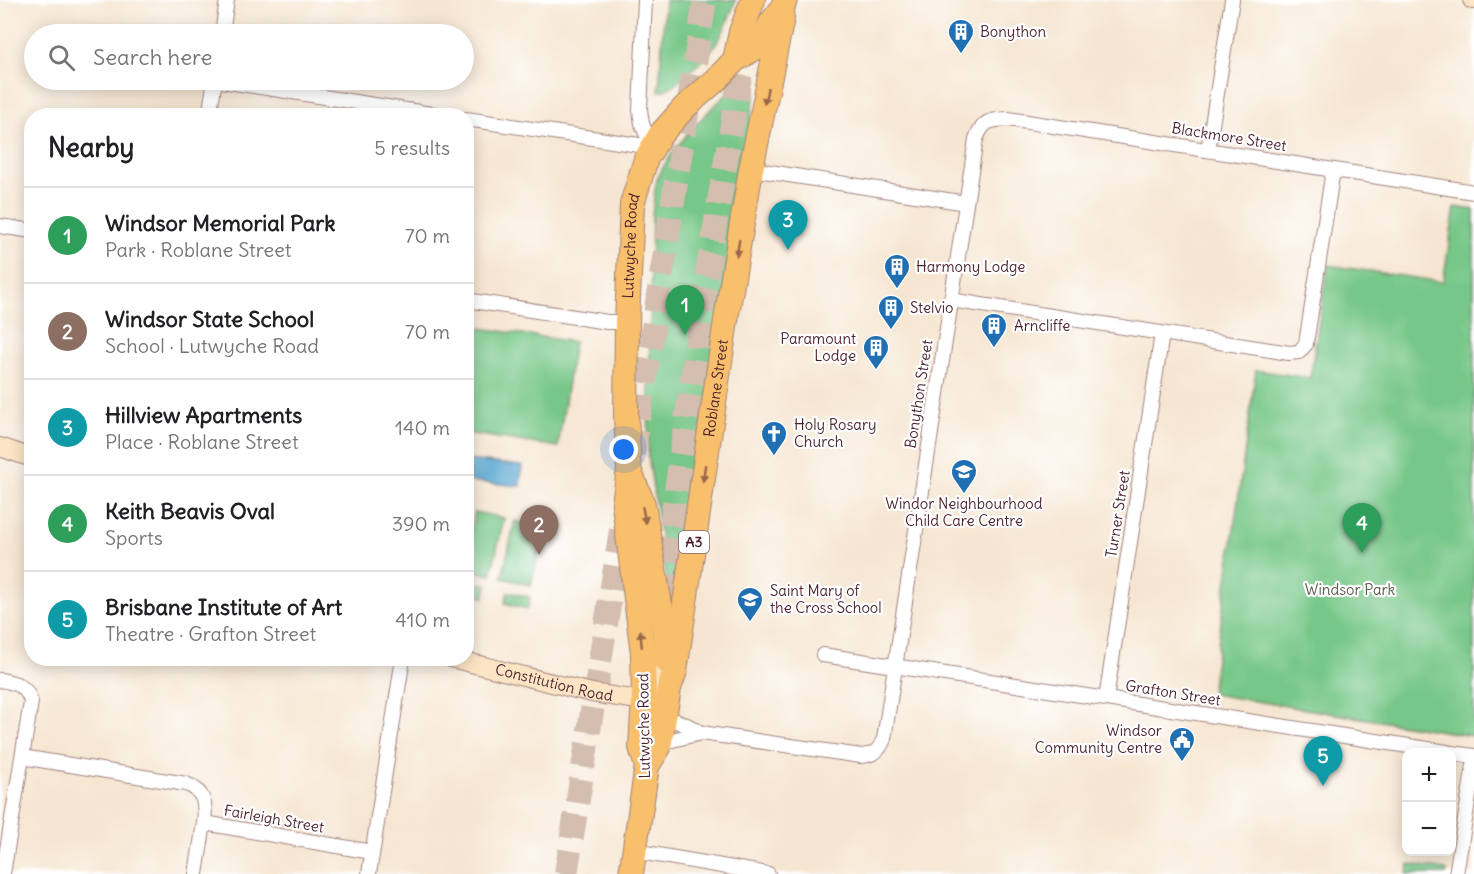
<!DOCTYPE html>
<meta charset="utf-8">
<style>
:root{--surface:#fff;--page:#f2f2f2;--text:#202124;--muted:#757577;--line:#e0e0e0;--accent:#7c3aed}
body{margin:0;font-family:Delius,sans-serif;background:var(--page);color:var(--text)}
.controls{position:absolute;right:18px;bottom:18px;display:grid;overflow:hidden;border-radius:12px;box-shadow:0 3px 15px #0003}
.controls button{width:54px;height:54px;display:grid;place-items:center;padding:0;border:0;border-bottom:2px solid var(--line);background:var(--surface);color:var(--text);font:30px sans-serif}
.you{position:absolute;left:624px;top:450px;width:21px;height:21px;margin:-15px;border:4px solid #fff;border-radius:50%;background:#1a73e8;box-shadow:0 0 0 9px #1a73e833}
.badge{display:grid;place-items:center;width:39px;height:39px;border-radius:50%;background:var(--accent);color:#fff;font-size:20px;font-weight:700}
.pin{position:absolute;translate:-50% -50px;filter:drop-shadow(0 2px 3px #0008)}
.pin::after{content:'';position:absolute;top:32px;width:21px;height:18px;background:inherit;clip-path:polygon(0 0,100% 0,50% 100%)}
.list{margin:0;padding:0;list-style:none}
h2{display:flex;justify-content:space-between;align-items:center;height:78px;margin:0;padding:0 24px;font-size:26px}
h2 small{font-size:20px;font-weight:400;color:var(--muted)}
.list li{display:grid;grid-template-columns:39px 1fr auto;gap:18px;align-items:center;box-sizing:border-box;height:96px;padding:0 24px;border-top:2px solid var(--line)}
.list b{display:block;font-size:22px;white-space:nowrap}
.list p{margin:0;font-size:20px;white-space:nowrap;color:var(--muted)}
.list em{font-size:20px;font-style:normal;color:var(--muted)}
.icon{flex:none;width:33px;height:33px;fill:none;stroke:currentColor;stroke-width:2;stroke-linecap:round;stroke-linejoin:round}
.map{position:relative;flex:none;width:1474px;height:874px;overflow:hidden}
.search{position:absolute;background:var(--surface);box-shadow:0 3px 15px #0003;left:24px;top:24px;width:450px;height:66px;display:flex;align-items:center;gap:15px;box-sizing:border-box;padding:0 21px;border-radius:33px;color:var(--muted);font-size:22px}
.panel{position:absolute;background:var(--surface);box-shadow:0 3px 15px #0003;left:24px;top:108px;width:450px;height:558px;border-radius:24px}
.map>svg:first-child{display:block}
.green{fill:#77c788;stroke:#60735a;stroke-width:1.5}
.water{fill:#55a5cf;stroke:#50627d;stroke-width:1.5}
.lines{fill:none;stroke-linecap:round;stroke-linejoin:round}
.highway-tunnel{stroke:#d4beb0;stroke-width:24;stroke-dasharray:24 12;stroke-linecap:butt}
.street-casing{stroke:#a0827e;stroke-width:16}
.secondary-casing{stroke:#a0827e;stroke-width:20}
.highway-casing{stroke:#a0827e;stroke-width:26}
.street{stroke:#fff;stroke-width:14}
.secondary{stroke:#fce5c4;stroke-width:18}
.highway{stroke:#f8bf6c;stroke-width:24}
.oneway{fill:#986748}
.labels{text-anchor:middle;stroke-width:4.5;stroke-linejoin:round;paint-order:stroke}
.shield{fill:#fff;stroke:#80626b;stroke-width:1.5}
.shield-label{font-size:14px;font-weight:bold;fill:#4a1f2b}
.poi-label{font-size:15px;fill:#4a1f2b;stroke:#fff;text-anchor:start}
.street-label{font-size:15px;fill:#4a1f2b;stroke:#fff}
.park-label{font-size:15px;fill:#5a5a4c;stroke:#fff}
</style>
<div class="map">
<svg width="1474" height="874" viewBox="0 0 1474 874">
<rect width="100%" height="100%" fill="#fff"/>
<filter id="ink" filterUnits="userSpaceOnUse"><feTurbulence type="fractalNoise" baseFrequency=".0167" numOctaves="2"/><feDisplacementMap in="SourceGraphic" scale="12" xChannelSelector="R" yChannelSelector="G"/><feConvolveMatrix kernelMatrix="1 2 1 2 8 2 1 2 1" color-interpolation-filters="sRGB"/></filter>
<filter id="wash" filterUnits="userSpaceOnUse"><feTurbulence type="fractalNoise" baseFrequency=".008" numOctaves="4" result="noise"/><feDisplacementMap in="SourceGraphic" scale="24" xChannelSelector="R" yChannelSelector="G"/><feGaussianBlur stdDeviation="1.35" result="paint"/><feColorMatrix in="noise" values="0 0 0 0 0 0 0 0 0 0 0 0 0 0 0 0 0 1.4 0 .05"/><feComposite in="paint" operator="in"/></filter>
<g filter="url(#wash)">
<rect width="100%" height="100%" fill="#f6e6d1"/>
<g class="green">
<path d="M 665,0 L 736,0 C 731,13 726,27 719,39 C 712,52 673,92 659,91 Z"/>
<path d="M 743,78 L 753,82 L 755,91 L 677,607 L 671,607 L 648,455 L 652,214 C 654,203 654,188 658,177 C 676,139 713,108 743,78 Z"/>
<polygon points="1455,207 1474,210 1474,736 1211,694 1256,370 1310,378 1328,265 1443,282"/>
<polygon points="467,326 574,342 558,447 467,433"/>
<polygon points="475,512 504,518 491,575 467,569 467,549"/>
<polygon points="515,521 544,528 531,585 502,578"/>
<polygon points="467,581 487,585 484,597 467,593"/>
<polygon points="508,592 530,597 528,609 505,603"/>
<polygon points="1409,864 1447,870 1446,874 1407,874"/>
</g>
<polygon class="water" points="467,460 522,466 520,486 467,481"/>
</g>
<g filter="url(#ink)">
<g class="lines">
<g class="highway-tunnel">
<polyline points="633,454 705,0"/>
<polyline points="661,597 707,273 746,41"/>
<polyline points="566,874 623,518"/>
</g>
<defs>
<g id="street">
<polyline points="645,0 640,110 642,124 652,147"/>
<polyline points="222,34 227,0"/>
<polyline points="215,80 445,116"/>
<polyline points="209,116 215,80"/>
<polyline points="466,119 652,147"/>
<polyline points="1208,150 1232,0"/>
<polyline points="751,169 966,203"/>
<polyline points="0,226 32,231"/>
<polyline points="466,300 607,322 627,322"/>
<polyline points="950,300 1289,353 1299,352 1306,344 1333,170"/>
<polyline points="823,655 1447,752"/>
<path d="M 0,680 C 15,682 27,686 31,702 L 3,874"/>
<polyline points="1106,699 1162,334"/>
<path d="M 664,716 L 689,726 L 701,733 L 722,736 L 861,756 C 874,755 879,751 884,739 L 976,139 C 983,121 989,120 1008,119 L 1474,192"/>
<polyline points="660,743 701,733"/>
<polyline points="1452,753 1474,756"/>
<path d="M 22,757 L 186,784 C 205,791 206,805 204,823 L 372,852"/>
<polyline points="634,851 768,874"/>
<polyline points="196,874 204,823"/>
<polyline points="369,874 403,658"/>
<polyline points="1456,874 1474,765"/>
</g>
<g id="secondary">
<polyline points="1472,0 1474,0"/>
<polyline points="0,447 32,458"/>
<path id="s1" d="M 451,658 L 592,693 L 638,700 L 649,694 L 654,689 L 660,661 L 666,653"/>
</g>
<g id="highway">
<polyline points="735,60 741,32 753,0"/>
<polyline points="630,472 643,504 665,634 666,661"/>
<path id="s2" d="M 647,766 L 659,747 L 669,688 L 675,671 L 726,320 L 751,169 L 782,18"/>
<path id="s3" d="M 631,874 L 647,766 L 641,747 L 644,698 L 643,653 L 624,504 L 629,470 L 626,416 L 627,322 L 632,204 L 646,159 L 660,135 L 685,107 L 716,80 L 735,60 L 759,46 L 771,23 L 782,9 L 785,0"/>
</g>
</defs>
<use href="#street" class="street-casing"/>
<use href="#secondary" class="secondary-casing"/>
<use href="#highway" class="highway-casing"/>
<use href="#street" class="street"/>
<use href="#secondary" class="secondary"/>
<use href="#highway" class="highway"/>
</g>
<defs><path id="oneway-solid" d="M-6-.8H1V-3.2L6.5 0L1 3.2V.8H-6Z" transform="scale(1.5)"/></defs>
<g class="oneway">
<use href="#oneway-solid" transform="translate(766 96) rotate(102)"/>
<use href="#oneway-solid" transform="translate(738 248) rotate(99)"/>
<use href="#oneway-solid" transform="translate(704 473) rotate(98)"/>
<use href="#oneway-solid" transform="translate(644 515) rotate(79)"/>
<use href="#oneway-solid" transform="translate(641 639) rotate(-96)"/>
</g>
</g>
<defs>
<symbol id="building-pin" viewBox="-11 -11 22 30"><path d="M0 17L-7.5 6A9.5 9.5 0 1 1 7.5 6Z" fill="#1f6fb2" stroke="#fff"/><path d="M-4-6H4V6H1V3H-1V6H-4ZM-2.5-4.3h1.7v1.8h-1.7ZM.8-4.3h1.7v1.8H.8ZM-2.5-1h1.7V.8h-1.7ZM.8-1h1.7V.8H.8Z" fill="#fff"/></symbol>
<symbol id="church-pin" viewBox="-11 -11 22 30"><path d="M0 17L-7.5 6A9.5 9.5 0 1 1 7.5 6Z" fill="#1f6fb2" stroke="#fff"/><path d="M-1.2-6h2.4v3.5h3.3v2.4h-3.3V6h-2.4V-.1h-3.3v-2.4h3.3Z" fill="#fff"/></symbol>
<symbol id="school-pin" viewBox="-11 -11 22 30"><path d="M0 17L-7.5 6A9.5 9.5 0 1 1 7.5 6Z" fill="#1f6fb2" stroke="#fff"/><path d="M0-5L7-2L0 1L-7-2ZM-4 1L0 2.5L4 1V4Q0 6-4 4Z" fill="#fff"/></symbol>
<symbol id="civic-pin" viewBox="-11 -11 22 30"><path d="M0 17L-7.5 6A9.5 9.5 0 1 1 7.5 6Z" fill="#1f6fb2" stroke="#fff"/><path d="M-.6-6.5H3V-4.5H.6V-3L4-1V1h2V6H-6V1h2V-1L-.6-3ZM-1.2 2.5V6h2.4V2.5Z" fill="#fff"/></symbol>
</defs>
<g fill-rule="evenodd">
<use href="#building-pin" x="946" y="17" width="30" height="40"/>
<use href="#building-pin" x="882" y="252" width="30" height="40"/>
<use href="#building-pin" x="876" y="293" width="30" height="40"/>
<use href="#building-pin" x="979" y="311" width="30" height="40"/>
<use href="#building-pin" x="861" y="333" width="30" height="40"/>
<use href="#church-pin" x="759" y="419" width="30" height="40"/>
<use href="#school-pin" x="949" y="457" width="30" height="40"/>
<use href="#school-pin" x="735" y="585" width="30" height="40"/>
<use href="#civic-pin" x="1167" y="725" width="30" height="40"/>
</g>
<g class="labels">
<rect class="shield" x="679" y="531" width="30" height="22" rx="4.5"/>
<g class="shield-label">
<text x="694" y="547">A3</text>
</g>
<g class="poi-label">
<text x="980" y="37">Bonython</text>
<text x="916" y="272">Harmony Lodge</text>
<text x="910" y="313">Stelvio</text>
<text x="1014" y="331">Arncliffe</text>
<text x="856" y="344" text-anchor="end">Paramount<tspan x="856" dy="17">Lodge</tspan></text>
<text x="794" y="430">Holy Rosary<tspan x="794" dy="17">Church</tspan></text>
<text x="964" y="509" text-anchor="middle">Windor Neighbourhood<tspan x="964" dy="17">Child Care Centre</tspan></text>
<text x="770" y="596">Saint Mary of<tspan x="770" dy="17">the Cross School</tspan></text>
<text x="1162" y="736" text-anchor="end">Windsor<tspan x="1162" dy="17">Community Centre</tspan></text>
</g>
<g class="street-label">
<text transform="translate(1229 137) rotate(9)" y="5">Blackmore Street</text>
<text dy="5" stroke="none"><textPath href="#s3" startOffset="632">Lutwyche Road</textPath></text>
<text dy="5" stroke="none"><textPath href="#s2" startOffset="386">Roblane Street</textPath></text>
<text transform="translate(919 394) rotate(-81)" y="5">Bonython Street</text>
<text transform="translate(1118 514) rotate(-81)" y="5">Turner Street</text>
<text dy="5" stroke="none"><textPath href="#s1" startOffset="106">Constitution Road</textPath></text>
<text transform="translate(1173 693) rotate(9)" y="5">Grafton Street</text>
<text transform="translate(644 726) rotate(-91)" y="5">Lutwyche Road</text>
<text transform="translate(274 819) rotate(10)" y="5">Fairleigh Street</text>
</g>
<g class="park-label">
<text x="1350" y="595">Windsor Park</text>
</g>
</g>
</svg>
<div class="controls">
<button>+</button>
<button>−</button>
</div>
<div class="you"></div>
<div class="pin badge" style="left:685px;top:335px;background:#2e9e5b">1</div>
<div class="pin badge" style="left:539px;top:555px;background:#8d6e63">2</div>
<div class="pin badge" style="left:788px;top:250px;background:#0f9aa8">3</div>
<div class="pin badge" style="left:1362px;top:553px;background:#2e9e5b">4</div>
<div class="pin badge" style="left:1323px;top:786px;background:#0f9aa8">5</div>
<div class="search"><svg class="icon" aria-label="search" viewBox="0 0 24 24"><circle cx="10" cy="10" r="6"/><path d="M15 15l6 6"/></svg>Search here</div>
<section class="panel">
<h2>Nearby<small>5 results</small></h2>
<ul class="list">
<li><span class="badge" style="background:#2e9e5b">1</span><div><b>Windsor Memorial Park</b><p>Park · Roblane Street</p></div><em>70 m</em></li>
<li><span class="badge" style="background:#8d6e63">2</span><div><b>Windsor State School</b><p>School · Lutwyche Road</p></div><em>70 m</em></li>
<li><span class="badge" style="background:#0f9aa8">3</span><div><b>Hillview Apartments</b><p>Place · Roblane Street</p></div><em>140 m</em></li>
<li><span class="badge" style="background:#2e9e5b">4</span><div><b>Keith Beavis Oval</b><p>Sports</p></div><em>390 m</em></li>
<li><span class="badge" style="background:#0f9aa8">5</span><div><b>Brisbane Institute of Art</b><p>Theatre · Grafton Street</p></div><em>410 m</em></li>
</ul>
</section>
</div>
